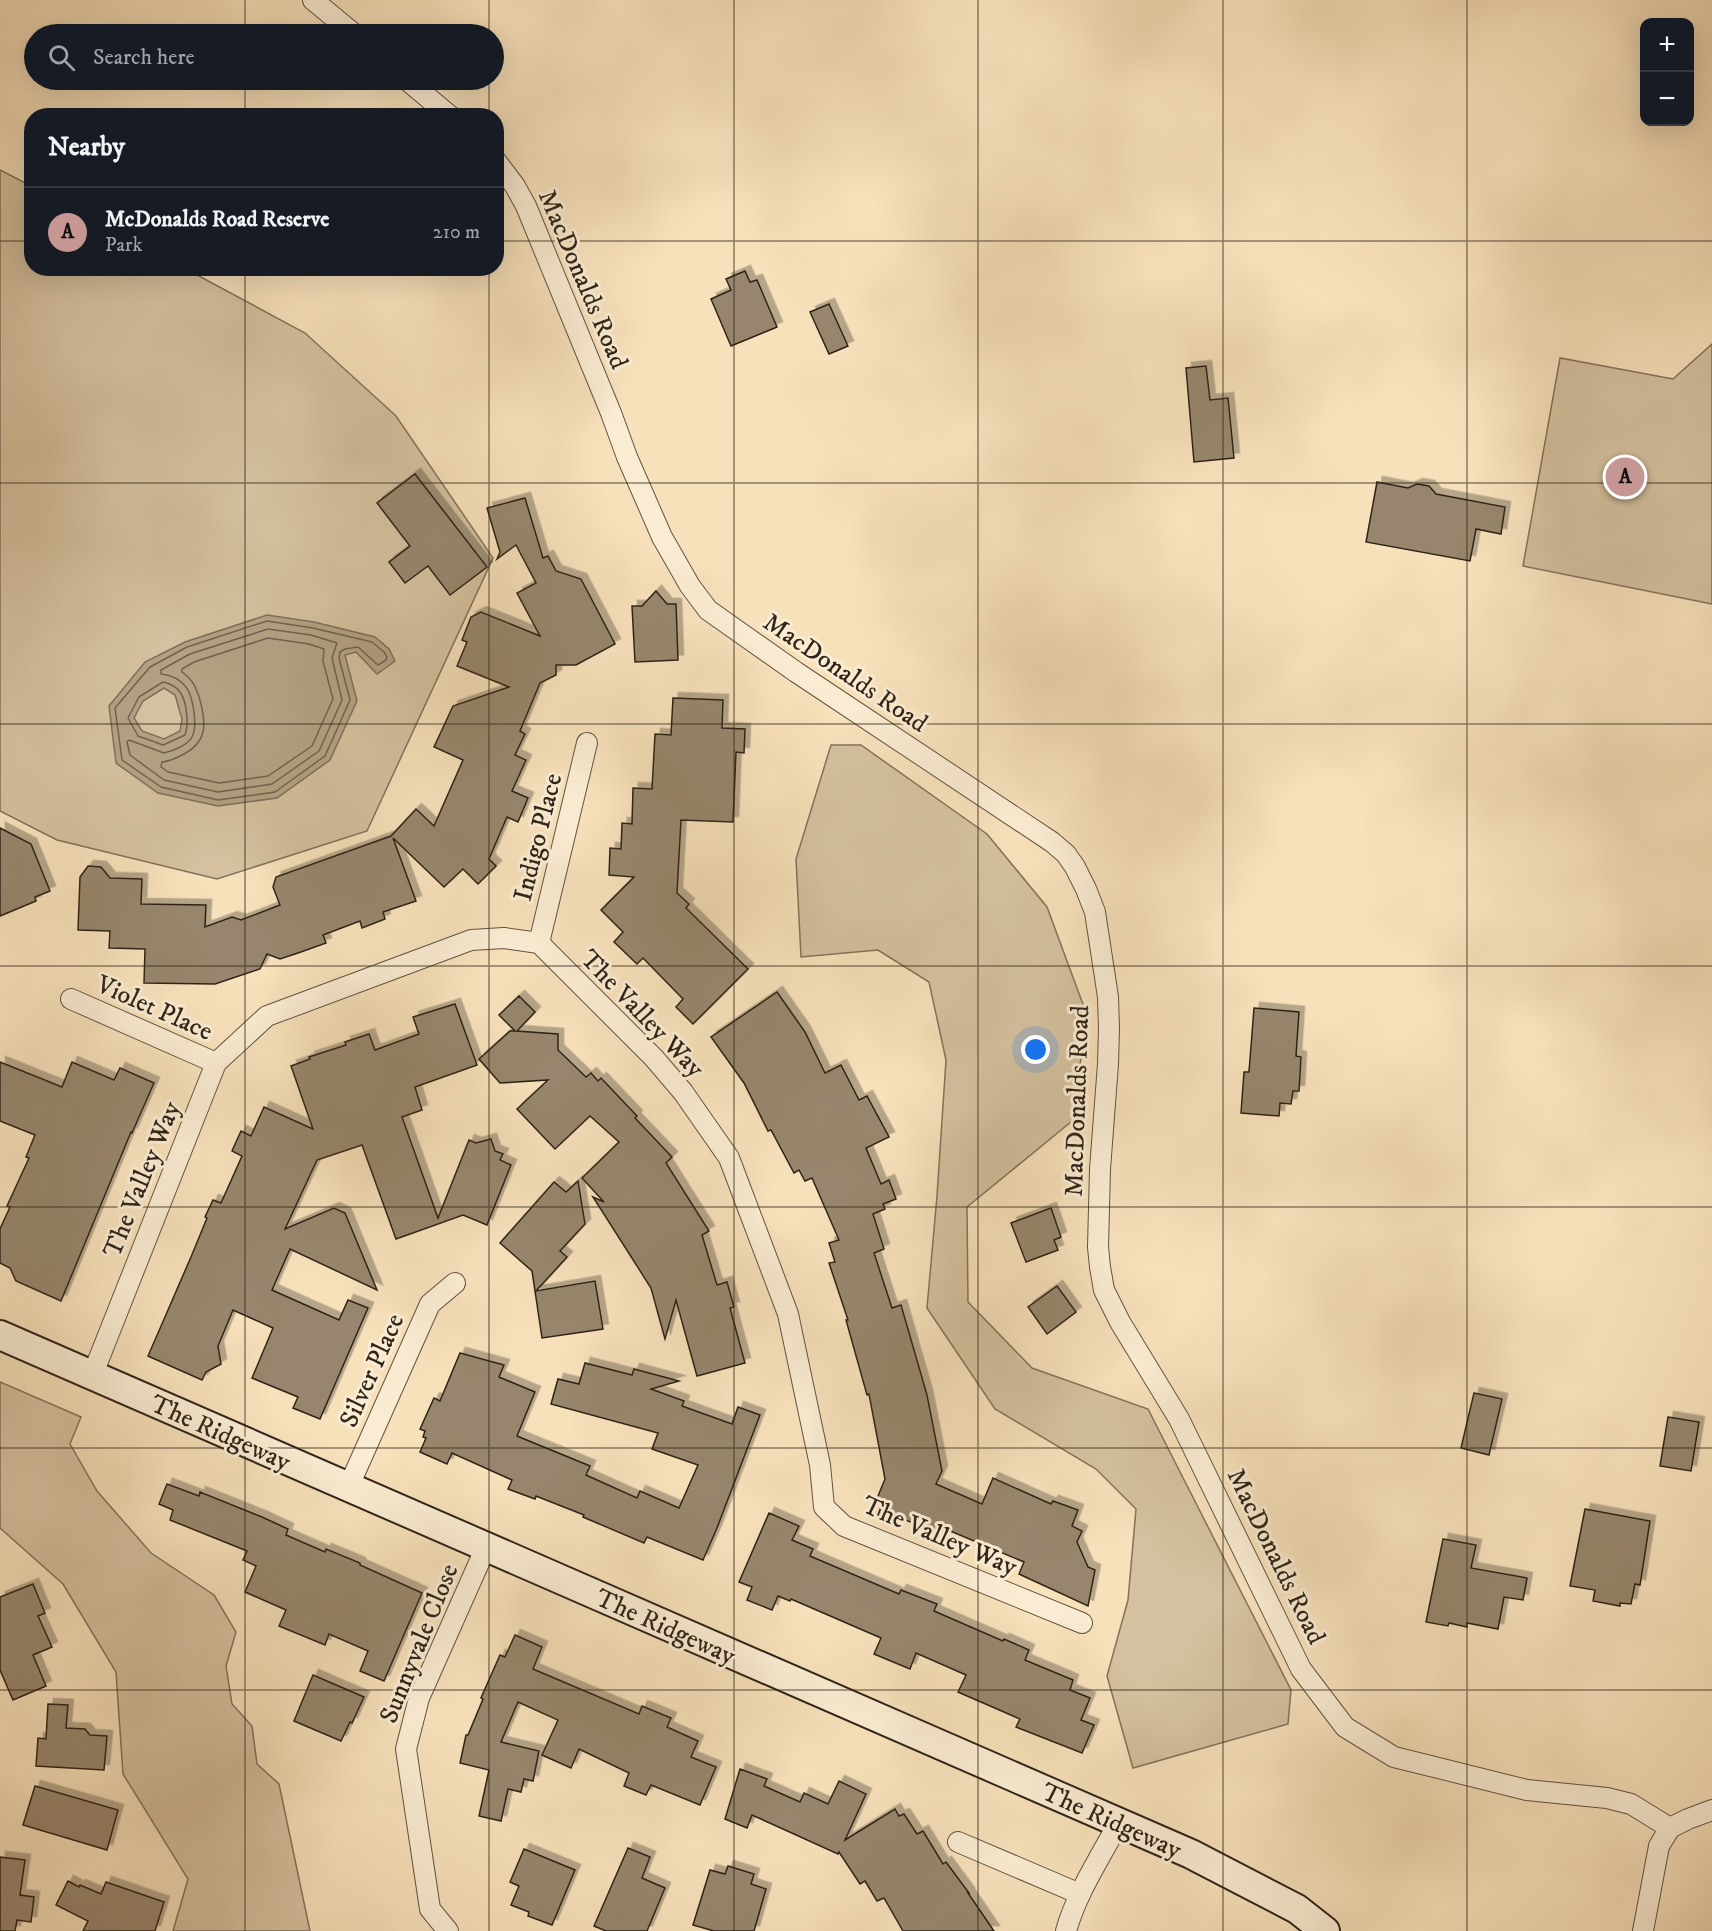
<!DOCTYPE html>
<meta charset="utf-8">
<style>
:root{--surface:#171b24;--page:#20242c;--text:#f1f3f6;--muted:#9ea1a6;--line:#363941;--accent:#c59692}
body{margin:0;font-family:"IM FELL DW Pica",serif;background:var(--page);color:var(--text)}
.controls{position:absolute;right:18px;top:18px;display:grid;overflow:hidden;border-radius:12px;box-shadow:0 6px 24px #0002}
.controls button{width:54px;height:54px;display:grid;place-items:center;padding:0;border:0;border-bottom:2px solid var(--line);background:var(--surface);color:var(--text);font:30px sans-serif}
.you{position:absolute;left:1036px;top:1050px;width:21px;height:21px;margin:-15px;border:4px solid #fff;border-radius:50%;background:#1a73e8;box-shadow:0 0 0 9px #1a73e833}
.badge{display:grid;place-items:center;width:39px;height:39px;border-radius:50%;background:var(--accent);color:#111;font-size:20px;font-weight:700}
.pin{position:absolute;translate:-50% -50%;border:3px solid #fff;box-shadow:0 2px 6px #0006}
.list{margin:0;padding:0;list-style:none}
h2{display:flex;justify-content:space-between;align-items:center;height:78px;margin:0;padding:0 24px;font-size:26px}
h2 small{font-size:20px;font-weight:400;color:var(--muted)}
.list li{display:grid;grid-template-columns:39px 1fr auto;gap:18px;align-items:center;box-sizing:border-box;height:90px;padding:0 24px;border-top:2px solid var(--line)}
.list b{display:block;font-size:22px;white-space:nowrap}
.list p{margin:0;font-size:20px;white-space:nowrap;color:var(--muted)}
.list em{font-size:20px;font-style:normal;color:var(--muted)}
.icon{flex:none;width:33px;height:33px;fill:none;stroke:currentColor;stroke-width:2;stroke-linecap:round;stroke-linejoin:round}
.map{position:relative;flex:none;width:1712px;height:1931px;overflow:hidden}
.search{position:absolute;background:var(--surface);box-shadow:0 6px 24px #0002;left:24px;top:24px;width:480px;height:66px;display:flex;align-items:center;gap:15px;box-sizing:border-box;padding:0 21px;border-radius:33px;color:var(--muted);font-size:22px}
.panel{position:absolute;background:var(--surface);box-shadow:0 6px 24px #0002;left:24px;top:108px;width:480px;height:168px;border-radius:24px}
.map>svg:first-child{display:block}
.green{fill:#d5c19f;stroke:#82725c;stroke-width:1.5}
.water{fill:#b3a184;stroke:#7e6f59;stroke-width:1.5;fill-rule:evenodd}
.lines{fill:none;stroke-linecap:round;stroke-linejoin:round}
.shore{stroke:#71624e;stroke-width:1.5}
.building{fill:#97866d;stroke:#2f2418;stroke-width:1.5;filter:url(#shadow)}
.street-casing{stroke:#615341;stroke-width:22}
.secondary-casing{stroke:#2f2418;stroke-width:32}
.street{stroke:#faecd3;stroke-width:20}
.secondary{stroke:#faecd3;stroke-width:28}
.grid{fill:none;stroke:#2f2418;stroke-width:1.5;stroke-opacity:0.55}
.labels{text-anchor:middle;stroke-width:6;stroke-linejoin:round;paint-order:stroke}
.street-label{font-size:26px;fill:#2f2418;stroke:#faecd3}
</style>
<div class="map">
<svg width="1712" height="1931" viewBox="0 0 1712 1931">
<defs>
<filter id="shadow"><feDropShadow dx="5.5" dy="-5.5" stdDeviation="0" flood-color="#0004"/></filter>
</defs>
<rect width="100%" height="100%" fill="#f7e1bb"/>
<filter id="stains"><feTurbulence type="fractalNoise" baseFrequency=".00333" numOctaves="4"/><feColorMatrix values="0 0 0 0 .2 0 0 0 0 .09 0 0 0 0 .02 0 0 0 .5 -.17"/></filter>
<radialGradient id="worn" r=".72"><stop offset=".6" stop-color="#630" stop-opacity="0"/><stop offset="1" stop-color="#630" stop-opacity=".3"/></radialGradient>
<g class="green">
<polygon points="0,170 31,186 32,268 186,269 305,333 396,416 493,558 367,831 217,879 57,840 0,811"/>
<polygon points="1712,344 1712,604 1523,566 1560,358 1673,379"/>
<polygon points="831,745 861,745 987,834 1047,907 1084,1007 1077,1117 967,1207 968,1302 1032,1368 1148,1409 1291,1690 1288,1724 1133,1768 1107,1676 1128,1600 1136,1509 1096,1469 995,1409 927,1308 937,1196 946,1060 929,982 878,950 801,957 796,859"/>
<polygon points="0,1382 81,1417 70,1444 97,1491 151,1553 214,1595 236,1632 226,1666 232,1704 252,1726 257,1764 279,1784 310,1931 173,1931 188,1879 123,1774 116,1672 63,1584 0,1528"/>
</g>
<path class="water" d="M 267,615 L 314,622 L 375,637 L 389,649 L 395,661 L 377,674 L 356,652 L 345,655 L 357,701 L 330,760 L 277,798 L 218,806 L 158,793 L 116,763 L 109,706 L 145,662 L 185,642 ZM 164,688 L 175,695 L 182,719 L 180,731 L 164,739 L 142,731 L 134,718 L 143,701 Z"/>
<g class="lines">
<g class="shore">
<polygon points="267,621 313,628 372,642 384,652 387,657 386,660 378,665 358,647 345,649 340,652 339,658 350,700 325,756 275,792 218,800 161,787 122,760 115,708 150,667 187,647"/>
<path d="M 268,629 L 311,635 L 337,643 L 332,658 L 342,700 L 319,751 L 272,784 L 218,792 L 164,780 L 130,755 L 127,742 L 129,740 L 164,753 C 173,751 188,745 192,737 C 198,726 193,696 186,687 C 180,679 170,675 161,674 L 161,670 L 190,654 Z"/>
<path d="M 268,638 L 309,644 L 324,649 L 323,661 L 333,699 L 312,746 L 268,776 L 219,783 L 168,772 L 161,767 L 162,762 C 171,761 177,758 184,754 C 208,741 206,723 200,700 C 196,687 193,680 182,672 L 182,669 L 194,662 Z"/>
<path d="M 163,682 C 169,683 177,687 180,692 C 187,702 189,724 185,735 L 163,745 L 138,736 L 128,718 L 139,697 Z"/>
</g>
</g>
<g class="building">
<polygon points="745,271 750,282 757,280 777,327 731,346 711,299 731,290 726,279"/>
<polygon points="829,304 848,346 829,354 810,312"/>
<polygon points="1206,366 1210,400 1228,398 1234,458 1194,462 1186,368"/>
<polygon points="415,474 487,567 450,595 428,566 405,583 389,562 410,546 377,503"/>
<polygon points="1377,482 1408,488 1417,484 1429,486 1436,494 1505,507 1501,534 1476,529 1470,561 1366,542"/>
<polygon points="525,498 543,558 548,556 556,571 581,579 615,644 576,665 556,665 556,675 540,683 520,731 525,734 515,755 526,760 512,791 528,798 518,822 507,817 489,859 496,866 478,884 463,869 444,887 393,838 416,901 383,912 385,919 362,928 360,921 323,935 326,943 298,953 280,959 267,954 260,969 215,984 144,983 145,949 109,948 110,931 78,930 80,877 88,866 101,867 110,878 142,879 141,904 206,905 205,927 232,917 241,920 280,905 273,887 276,877 391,836 416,809 434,826 463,760 434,747 453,706 509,687 457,666 467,642 462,640 471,617 481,612 540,636 517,593 536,583 516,545 497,559 500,552 487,508"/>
<polygon points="656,591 667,604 676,604 678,660 635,662 632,606 642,606"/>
<polygon points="673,698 723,700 722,728 745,729 744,753 736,752 733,822 681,820 677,893 689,904 686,908 748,969 693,1024 676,1007 683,999 643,958 637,964 614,942 623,932 601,910 634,877 609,875 610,848 621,849 622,823 632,824 633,788 652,789 655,734 671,735"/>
<polygon points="0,828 31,844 50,891 35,897 36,901 0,916"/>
<polygon points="777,992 805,1032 825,1073 841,1065 859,1100 867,1096 889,1137 866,1148 881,1184 889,1180 896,1199 883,1204 885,1209 873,1214 884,1249 874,1253 892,1308 901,1305 927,1395 942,1471 936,1484 982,1504 993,1478 1051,1504 1053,1501 1078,1510 1072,1526 1082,1531 1077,1542 1088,1567 1095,1570 1088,1606 1019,1574 1024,1562 948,1530 946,1536 903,1519 901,1525 878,1515 882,1504 876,1501 885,1479 869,1394 867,1395 846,1320 848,1320 829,1263 835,1262 829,1243 839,1240 812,1178 805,1181 799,1170 794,1173 771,1130 768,1131 744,1083 711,1037"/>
<polygon points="519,996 535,1012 517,1031 558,1034 558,1050 586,1077 591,1073 598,1081 601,1078 637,1116 635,1118 672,1157 666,1163 709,1231 702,1235 717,1285 727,1282 734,1307 730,1308 745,1363 697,1376 676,1300 665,1339 651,1288 593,1197 604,1202 582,1178 619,1142 590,1116 555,1149 517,1109 548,1080 500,1083 479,1059 510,1031 515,1031 499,1015"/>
<polygon points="455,1004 477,1065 415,1087 422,1110 402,1117 438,1218 469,1140 476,1143 491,1139 495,1151 503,1154 500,1160 511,1165 487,1225 463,1215 396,1239 362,1145 317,1160 285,1229 334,1208 345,1213 377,1290 290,1249 272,1290 339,1320 348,1300 368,1308 320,1419 293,1408 298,1397 252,1378 273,1328 233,1310 218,1346 221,1364 206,1372 202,1380 148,1356 191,1257 207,1218 205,1217 213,1200 221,1203 242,1156 232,1151 241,1131 251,1136 264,1107 313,1129 291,1066 310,1059 309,1057 346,1045 345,1042 369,1034 375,1050 419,1034 413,1017"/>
<polygon points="1254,1008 1299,1012 1296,1056 1301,1057 1299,1091 1293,1091 1291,1104 1280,1103 1279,1116 1241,1113 1244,1072 1249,1072"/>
<polygon points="0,1062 62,1087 72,1062 114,1080 120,1068 154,1083 132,1133 131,1132 61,1301 16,1281 10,1268 0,1263 0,1229 10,1207 7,1206 29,1158 26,1157 35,1135 0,1121"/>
<polygon points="578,1181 585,1224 560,1251 567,1257 536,1291 595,1281 603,1329 542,1338 532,1271 500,1243 554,1182 566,1192"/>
<polygon points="1051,1208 1061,1237 1054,1240 1058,1250 1026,1262 1011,1223"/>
<polygon points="1057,1286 1076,1312 1047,1334 1028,1307"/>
<polygon points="460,1353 504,1365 499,1377 535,1392 517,1436 590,1466 586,1475 637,1498 640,1491 679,1508 698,1465 652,1449 658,1433 551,1404 558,1379 579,1384 585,1363 632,1375 634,1369 679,1381 651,1389 684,1401 682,1406 732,1424 738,1407 760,1415 717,1528 703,1560 647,1537 644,1543 583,1517 584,1515 536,1496 535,1499 508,1489 512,1480 452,1453 447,1464 420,1452 426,1438 423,1437 425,1431 420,1429 434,1398 440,1401"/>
<polygon points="1474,1393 1502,1399 1489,1455 1461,1448"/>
<polygon points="1668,1417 1699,1422 1691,1471 1660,1466"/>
<polygon points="167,1484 199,1496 200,1492 262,1517 288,1529 286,1535 325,1552 326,1549 360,1563 360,1565 422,1593 384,1681 360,1671 368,1651 329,1634 325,1645 279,1626 286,1610 245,1592 256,1566 243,1560 247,1551 170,1520 173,1510 159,1504"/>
<polygon points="1585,1509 1650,1521 1640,1585 1635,1584 1631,1604 1620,1603 1620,1606 1593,1601 1595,1590 1570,1586"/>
<polygon points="769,1513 799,1526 792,1540 813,1549 810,1556 899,1594 901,1590 937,1604 934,1611 1003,1641 1004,1639 1029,1650 1025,1660 1073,1680 1070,1690 1090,1698 1081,1720 1094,1725 1082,1753 1016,1727 1020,1719 958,1692 966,1675 916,1653 910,1669 874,1654 881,1638 791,1599 790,1601 778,1596 772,1610 747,1600 752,1587 739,1582"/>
<polygon points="1443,1539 1476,1545 1471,1568 1527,1578 1523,1600 1504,1597 1498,1629 1467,1623 1467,1627 1449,1623 1448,1626 1426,1622"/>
<polygon points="33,1584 45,1613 38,1616 52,1647 33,1655 46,1686 13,1700 0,1670 0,1597"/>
<polygon points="515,1635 542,1647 533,1669 639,1714 642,1706 671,1718 667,1727 698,1741 691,1757 716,1767 700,1805 651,1785 646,1795 624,1786 629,1773 579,1749 571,1768 542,1755 558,1720 518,1702 501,1742 539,1751 533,1781 524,1779 521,1792 508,1789 501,1821 479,1816 489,1770 460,1763 466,1735 468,1735 483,1699 481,1698 500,1655 505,1657"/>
<polygon points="313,1675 364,1697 352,1723 350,1722 341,1741 294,1721"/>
<polygon points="48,1704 68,1705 66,1728 85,1729 90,1735 107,1736 104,1770 36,1766 38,1738 46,1739"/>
<polygon points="740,1769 767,1779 764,1786 800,1802 804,1793 828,1804 839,1781 866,1794 845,1840 895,1809 899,1816 904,1814 917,1834 923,1831 943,1864 946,1862 969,1893 968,1893 994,1931 903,1931 884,1898 877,1901 865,1881 860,1884 839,1852 838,1854 752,1815 747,1828 725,1819"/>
<polygon points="35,1786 118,1810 107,1850 23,1825"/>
<polygon points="628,1848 650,1857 642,1878 665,1888 647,1931 606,1931 594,1926"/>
<polygon points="524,1849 575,1870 552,1925 528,1916 529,1912 511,1905 519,1886 510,1882"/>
<polygon points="0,1857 25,1860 20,1895 34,1897 31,1922 17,1920 15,1931 0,1931"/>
<polygon points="728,1866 754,1874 751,1884 766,1889 754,1931 714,1931 693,1925 710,1870 725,1874"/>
<polygon points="68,1881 79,1887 80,1885 101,1894 106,1882 164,1902 155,1931 83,1931 88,1921 56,1905"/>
</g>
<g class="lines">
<defs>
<g id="street">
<polyline points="313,0 354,34"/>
<polyline points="407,80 450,116"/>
<polyline points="496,161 515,186 526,206 611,413 627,457 662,537 690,586 708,610 796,672 1052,842 1066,854 1075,867 1086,889 1095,912 1108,997 1109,1028 1108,1064 1100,1169 1098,1247 1100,1267 1104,1290 1120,1322 1179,1419 1301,1669 1345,1727 1394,1757 1527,1790 1607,1798 1631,1804 1670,1828"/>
<polyline points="539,943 587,743"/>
<polyline points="71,999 216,1063"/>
<polyline points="92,1376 216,1063 267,1016 471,940 504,938 539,943 654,1058 683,1092 729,1158 788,1314 820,1465 824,1507 844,1526 1082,1623"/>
<polyline points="348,1488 430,1304 455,1283"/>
<polyline points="1670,1828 1688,1819 1712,1810"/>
<polyline points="958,1842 1080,1894"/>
<polyline points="448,1931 430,1909 406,1749 419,1698 486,1547"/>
<path d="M 1066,1931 C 1077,1892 1100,1858 1119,1822"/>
<polyline points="1643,1931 1659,1846 1670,1828"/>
</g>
<polyline id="secondary" points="0,1335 1191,1854 1297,1909 1325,1931"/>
</defs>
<use href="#street" class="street-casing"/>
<use href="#secondary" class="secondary-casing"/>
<use href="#street" class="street"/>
<use href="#secondary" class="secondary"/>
</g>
<path class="grid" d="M 245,0 L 245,34M 489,0 L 489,34M 734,0 L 734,1931M 978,0 L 978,1931M 1223,0 L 1223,1931M 1467,0 L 1467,1931M 245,80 L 245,116M 489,80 L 489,116M 0,241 L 32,241M 496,241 L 1712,241M 245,268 L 245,1931M 489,268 L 489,1931M 0,483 L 1712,483M 0,724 L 1712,724M 0,966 L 1712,966M 0,1207 L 1712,1207M 0,1448 L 1712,1448M 0,1690 L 1712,1690"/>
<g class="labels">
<g class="street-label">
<text transform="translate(584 279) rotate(67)" y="9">MacDonalds Road</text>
<text transform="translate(846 672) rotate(34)" y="9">MacDonalds Road</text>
<text transform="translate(537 837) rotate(-76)" y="9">Indigo Place</text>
<text transform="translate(155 1007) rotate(24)" y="9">Violet Place</text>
<text transform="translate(643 1013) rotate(46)" y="9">The Valley Way</text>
<text transform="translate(1076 1101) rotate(-88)" y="9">MacDonalds Road</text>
<text transform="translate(141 1179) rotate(-68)" y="9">The Valley Way</text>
<text transform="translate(371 1370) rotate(-66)" y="9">Silver Place</text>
<text transform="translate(221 1432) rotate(24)" y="9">The Ridgeway</text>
<text transform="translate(940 1535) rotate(23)" y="9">The Valley Way</text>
<text transform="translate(1277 1556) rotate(64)" y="9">MacDonalds Road</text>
<text transform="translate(666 1626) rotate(24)" y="9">The Ridgeway</text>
<text transform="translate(418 1643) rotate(-68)" y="9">Sunnyvale Close</text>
<text transform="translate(1112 1820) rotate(24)" y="9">The Ridgeway</text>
</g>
</g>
<rect width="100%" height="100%" filter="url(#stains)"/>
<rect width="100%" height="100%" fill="url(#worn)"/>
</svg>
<div class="controls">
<button>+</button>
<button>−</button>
</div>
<div class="you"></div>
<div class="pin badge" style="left:1625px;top:477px">A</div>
<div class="search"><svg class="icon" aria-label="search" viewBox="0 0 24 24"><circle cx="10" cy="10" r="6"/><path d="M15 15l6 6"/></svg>Search here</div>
<section class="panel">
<h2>Nearby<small></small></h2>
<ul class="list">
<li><span class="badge">A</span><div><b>McDonalds Road Reserve</b><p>Park</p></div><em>210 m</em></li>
</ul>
</section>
</div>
